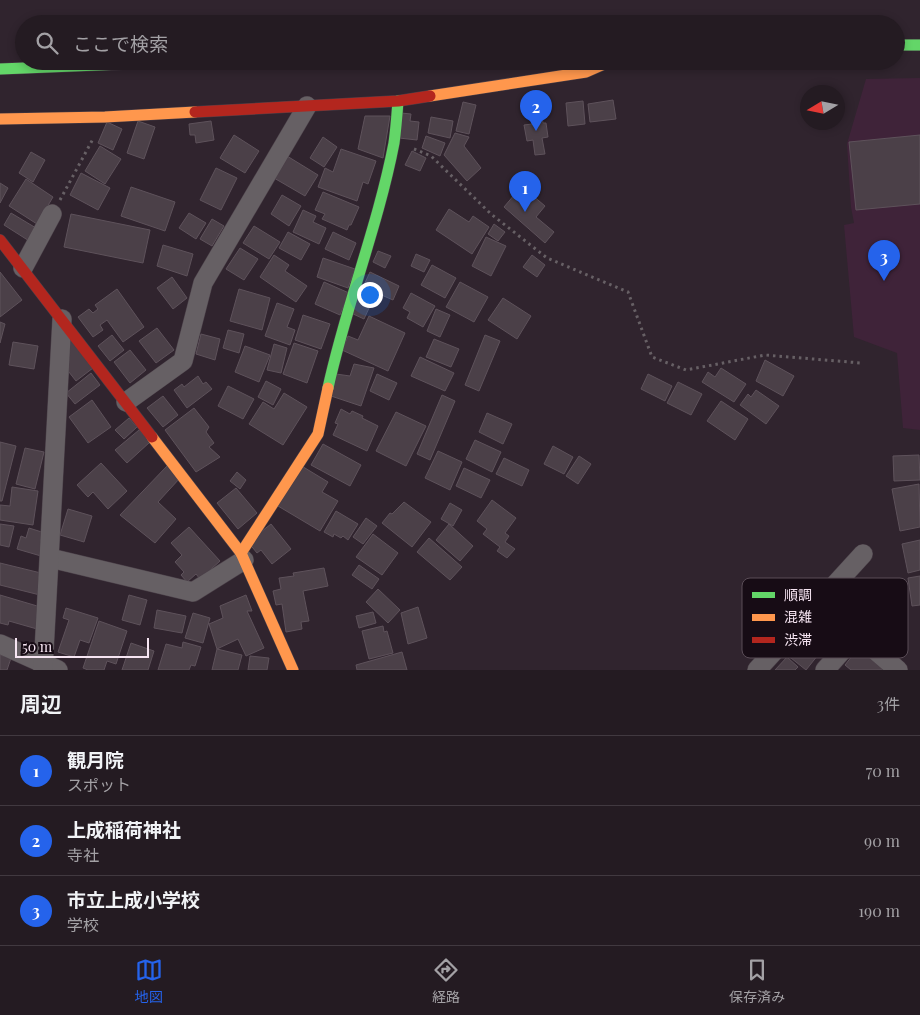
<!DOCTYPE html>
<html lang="ja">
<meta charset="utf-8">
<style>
:root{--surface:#241b22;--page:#30282f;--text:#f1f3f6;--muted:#a3a1a5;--line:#413940;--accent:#2563eb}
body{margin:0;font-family:"Playfair Display","Noto Sans JP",serif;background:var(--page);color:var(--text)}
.compass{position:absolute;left:800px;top:85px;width:45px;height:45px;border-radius:50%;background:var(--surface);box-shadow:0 2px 8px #0003;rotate:260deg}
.scale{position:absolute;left:15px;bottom:12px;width:134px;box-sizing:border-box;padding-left:5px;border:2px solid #f6e5f2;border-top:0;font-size:14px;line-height:18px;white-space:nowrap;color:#f6e5f2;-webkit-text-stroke:4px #170c15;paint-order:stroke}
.you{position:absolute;left:369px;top:294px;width:18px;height:18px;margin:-12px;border:4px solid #fff;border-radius:50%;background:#1a73e8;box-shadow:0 0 0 8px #1a73e833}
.badge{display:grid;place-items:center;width:32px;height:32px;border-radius:50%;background:var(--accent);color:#fff;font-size:16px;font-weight:700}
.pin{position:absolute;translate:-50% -41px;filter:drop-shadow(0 1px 2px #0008)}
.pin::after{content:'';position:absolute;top:26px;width:18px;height:15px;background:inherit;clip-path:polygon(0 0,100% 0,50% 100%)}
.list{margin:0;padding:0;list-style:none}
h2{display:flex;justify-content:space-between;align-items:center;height:65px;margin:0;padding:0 20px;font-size:21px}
h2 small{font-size:16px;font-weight:400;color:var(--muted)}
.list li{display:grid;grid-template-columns:32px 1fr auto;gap:15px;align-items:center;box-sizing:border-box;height:70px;padding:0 20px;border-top:1px solid var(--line)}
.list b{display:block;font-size:19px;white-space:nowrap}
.list p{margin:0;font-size:16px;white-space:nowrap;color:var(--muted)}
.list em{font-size:16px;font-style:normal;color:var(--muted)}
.icon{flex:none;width:28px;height:28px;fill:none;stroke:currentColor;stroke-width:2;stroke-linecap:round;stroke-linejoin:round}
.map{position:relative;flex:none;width:920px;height:670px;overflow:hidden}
.search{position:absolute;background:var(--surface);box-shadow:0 2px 8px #0003;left:15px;right:15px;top:15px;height:55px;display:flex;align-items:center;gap:12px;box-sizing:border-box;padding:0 18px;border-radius:28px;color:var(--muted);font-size:19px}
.sheet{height:275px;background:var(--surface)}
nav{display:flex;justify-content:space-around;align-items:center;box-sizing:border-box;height:70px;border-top:1px solid var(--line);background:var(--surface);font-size:14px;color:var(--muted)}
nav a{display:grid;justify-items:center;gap:2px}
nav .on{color:var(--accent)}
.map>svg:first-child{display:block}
.built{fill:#3f2339}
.building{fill:#4b4048;stroke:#5e525b}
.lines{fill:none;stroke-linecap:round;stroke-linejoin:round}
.street-casing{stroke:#4b4049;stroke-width:20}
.fast-casing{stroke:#4b4049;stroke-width:12}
.slow-casing{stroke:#4b4049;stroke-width:12}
.jam-casing{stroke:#4b4049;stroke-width:12}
.path{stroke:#676065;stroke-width:3;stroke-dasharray:2.5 4;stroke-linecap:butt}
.street{stroke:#666064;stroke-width:19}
.fast{stroke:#63d668;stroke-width:11}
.slow{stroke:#ff974d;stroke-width:11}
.jam{stroke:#b3261e;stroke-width:11}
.key{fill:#170c15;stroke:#5a4d57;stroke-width:1}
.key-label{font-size:14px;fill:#f6e5f2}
</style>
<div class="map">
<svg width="920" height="670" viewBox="0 0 920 670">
<rect width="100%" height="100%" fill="#30242e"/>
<polygon class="built" points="920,78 920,430 903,428 897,353 854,337 844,225 854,223 851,207 847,144 866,79"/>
<g class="building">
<polygon points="613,100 616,119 590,122 588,104"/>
<polygon points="583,101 585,124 568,126 566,103"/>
<polygon points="463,102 476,105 469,134 456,131"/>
<polygon points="401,113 411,114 410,121 419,122 417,140 399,138"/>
<polygon points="365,116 390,116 383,158 358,149"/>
<polygon points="542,116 543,123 546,123 548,137 542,138 545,154 535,155 533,140 527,141 524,125 532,124 531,117"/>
<polygon points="431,117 453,121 450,138 428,133"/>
<polygon points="138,121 155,127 144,159 127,153"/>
<polygon points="211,121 214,140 196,143 195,135 190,135 189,124"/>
<polygon points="107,122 122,129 113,150 98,143"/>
<polygon points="455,133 469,137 464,146 481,168 467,181 444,155"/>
<polygon points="234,135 259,151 245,173 220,158"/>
<polygon points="920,135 920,204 856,210 849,142"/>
<polygon points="426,136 445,143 440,156 422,148"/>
<polygon points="323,137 337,147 324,167 310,158"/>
<polygon points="100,146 121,159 105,184 85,171"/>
<polygon points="341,149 376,161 368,184 363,182 357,201 318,187 325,168 333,172"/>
<polygon points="412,151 426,158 420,171 405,165"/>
<polygon points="31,152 45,160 33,182 19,173"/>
<polygon points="287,156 318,175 305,196 274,178"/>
<polygon points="216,168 237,178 221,210 200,200"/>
<polygon points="81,173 110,188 98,210 70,195"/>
<polygon points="26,179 53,197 37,224 9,206"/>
<polygon points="0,183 8,188 0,203"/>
<polygon points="131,187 175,202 165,231 121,216"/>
<polygon points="525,189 545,206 536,217 554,232 545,243 504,207 515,194 520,196"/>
<polygon points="323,192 359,207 351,225 349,225 347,230 322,219 325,214 315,210"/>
<polygon points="282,195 301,206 289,226 271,214"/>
<polygon points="449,209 469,222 473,216 489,227 472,254 436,230"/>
<polygon points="303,210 316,216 313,222 326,228 319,244 293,232"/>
<polygon points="11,213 41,231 34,244 4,225"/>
<polygon points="189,213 206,223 196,239 179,228"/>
<polygon points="71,214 150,230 143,263 64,247"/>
<polygon points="212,219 224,226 212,246 200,239"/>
<polygon points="494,224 505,232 498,241 488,234"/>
<polygon points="254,226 280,242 269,259 243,243"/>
<polygon points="288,232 310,244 301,260 279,248"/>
<polygon points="333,232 356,243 349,260 325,249"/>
<polygon points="486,237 506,246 491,276 472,266"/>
<polygon points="163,245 193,254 187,276 157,266"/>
<polygon points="240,248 258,259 244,280 226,269"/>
<polygon points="378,251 391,256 385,268 373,262"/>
<polygon points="416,254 430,260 424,272 411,266"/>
<polygon points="274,255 289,265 285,271 307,286 296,302 260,277"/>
<polygon points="532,255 545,265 537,277 523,267"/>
<polygon points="323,258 355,269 348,288 317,277"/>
<polygon points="432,265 456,278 445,298 421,285"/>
<polygon points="0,272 22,300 0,317"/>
<polygon points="370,272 399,286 393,300 363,287"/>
<polygon points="172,277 187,298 173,309 157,288"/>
<polygon points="324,282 349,293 340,315 315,304"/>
<polygon points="460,282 488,297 474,322 446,307"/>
<polygon points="117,289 144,327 123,342 107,320 100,325 103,330 93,337 78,317 89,309 93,313 98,309 95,305"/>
<polygon points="239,289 270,298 262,330 230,321"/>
<polygon points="362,289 375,295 364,319 351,313"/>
<polygon points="411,293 435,306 423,327 407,318 410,312 403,308"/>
<polygon points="503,298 531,316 517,339 488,320"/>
<polygon points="277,303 294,309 287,327 295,330 290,345 265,336"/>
<polygon points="436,309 450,315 440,337 427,331"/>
<polygon points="303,315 330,324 321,349 295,340"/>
<polygon points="369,316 405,333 388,371 342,350 348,336 358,340"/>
<polygon points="0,322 5,324 0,343"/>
<polygon points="157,328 174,350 156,363 139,341"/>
<polygon points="228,330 244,334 239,353 223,348"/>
<polygon points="201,334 220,339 215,360 196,354"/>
<polygon points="112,335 124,350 110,361 98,346"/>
<polygon points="485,335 500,341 479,391 465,385"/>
<polygon points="69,338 93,368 76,381 65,367"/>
<polygon points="434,339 459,349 451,367 426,357"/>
<polygon points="13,342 38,346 34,369 9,365"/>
<polygon points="294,343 318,351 307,383 283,374"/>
<polygon points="274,344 287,348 281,373 267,370"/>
<polygon points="245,346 270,355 259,382 235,372"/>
<polygon points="130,350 146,370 130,383 114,362"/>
<polygon points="420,357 454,373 445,391 411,376"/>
<polygon points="765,360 794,376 783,396 756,381"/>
<polygon points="354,364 374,368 361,406 331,396 336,374 350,376"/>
<polygon points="721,368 746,384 734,402 702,382 708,372 715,377"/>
<polygon points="91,373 100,385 75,404 66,393"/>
<polygon points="377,374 397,383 389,400 370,391"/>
<polygon points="648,374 672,386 665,401 641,389"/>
<polygon points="198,376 203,384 206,382 212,389 187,408 174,390 182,384 184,387"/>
<polygon points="266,381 281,389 273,405 258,397"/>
<polygon points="678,382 702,394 691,415 667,403"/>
<polygon points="228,386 254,399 243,419 218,406"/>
<polygon points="756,390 779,406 766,424 740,405 748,394 751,397"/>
<polygon points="284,393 307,407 283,445 249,424 263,402 274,409"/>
<polygon points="442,395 455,401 430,460 417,454"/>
<polygon points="163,396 178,415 163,427 147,408"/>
<polygon points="92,400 111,427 88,443 69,417"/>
<polygon points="721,401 748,419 735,440 707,421"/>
<polygon points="194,408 209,427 206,432 214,443 209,447 220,457 196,472 165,430"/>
<polygon points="341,409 350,414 352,411 363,416 362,418 378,426 367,451 333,435 338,424 335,423"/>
<polygon points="396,412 426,426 406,466 376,451"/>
<polygon points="487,413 512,424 503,444 479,432"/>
<polygon points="129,418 137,427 124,439 115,430"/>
<polygon points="139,430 150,442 127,463 115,450"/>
<polygon points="475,440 501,452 492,472 466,459"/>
<polygon points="0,442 16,446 2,501 0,501"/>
<polygon points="323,444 361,465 350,486 311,465"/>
<polygon points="553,446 573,457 564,474 544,464"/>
<polygon points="25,448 44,452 35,489 16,484"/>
<polygon points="438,451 462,462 450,490 425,478"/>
<polygon points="919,455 920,480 894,481 893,456"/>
<polygon points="579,456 591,464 578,484 566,476"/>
<polygon points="504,458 529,470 522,486 496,474"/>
<polygon points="101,463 127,491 108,509 93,492 88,497 77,485"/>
<polygon points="300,465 328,482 322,492 338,501 320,531 278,506"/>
<polygon points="167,466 180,478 158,502 176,519 155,543 120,515"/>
<polygon points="464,468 490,480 481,498 456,486"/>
<polygon points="237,472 246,480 240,489 230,481"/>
<polygon points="919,484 920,527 900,531 892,489"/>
<polygon points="12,487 38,491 33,525 0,520 0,505 10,506"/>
<polygon points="236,488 257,513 238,529 217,503"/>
<polygon points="492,500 516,518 505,533 509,536 505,542 515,549 507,558 497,551 500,547 483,534 487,529 477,521"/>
<polygon points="404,502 431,522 412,547 382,523 390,513 392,514"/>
<polygon points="450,503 462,510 453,526 441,519"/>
<polygon points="68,509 92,516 84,542 60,535"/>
<polygon points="336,511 358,524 348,540 343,536 341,538 334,534 333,537 324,532"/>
<polygon points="366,518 377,526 363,544 353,537"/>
<polygon points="0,524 14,526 9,547 0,545"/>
<polygon points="271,524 291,549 272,564 261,550 257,553 248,542"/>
<polygon points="449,524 473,546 460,561 436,540"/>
<polygon points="189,527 220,561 200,579 196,574 187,582 181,575 184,572 175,562 182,555 171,543"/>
<polygon points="29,528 48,534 41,556 17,549 21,536 26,538"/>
<polygon points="373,534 398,553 382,575 356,557"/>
<polygon points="429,538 462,567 450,580 417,552"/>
<polygon points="920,540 920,570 908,573 902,544"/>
<polygon points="0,563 45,574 40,595 0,585"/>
<polygon points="359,565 379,579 372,589 352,575"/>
<polygon points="324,568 328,586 303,591 309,621 301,622 302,629 286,632 282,604 276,605 273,591 281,589 279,578 294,576 293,573"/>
<polygon points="920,576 920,605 912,606 908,578"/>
<polygon points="378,589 400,610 388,623 366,602"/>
<polygon points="0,595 44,608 37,629 9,621 8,625 0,623"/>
<polygon points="129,595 147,600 140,625 122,620"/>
<polygon points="246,595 252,611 247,611 264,648 246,656 238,639 217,649 209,624 223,618 220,606"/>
<polygon points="418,607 427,638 408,644 401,613"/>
<polygon points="66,608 98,618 89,643 80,640 74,657 58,652 69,620 63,618"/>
<polygon points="157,610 186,616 182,633 154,628"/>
<polygon points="373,612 376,623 359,628 356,616"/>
<polygon points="193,613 210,618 203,643 185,638"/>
<polygon points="99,621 127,631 116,664 107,661 104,670 88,670 83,668"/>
<polygon points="383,626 384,632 387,631 393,653 369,659 362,631"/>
<polygon points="803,635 822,650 806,670 786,654"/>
<polygon points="183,642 201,647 195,666 191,665 189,670 158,670 166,644 182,648"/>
<polygon points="131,643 154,651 148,670 122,670"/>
<polygon points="860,646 889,670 851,670 845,665"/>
<polygon points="217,649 242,655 238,670 212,670"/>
<polygon points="402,652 407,670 357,670 356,665"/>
<polygon points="0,655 11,658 7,670 0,670"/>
<polygon points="250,656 269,658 267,670 248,670"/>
<polygon points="787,657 798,667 795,670 775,670"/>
</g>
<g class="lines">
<defs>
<g id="street">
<polyline points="23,268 52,214"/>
<polyline points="126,402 183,361 203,283 307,106"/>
<polyline points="50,558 193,592 244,560"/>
<polyline points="820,603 898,670"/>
<polyline points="0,644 58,670"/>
<polyline points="43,670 62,319"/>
<polyline points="757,670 863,554"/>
<polyline points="825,670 857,634"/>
</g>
<g id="fast">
<polyline points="896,45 920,45"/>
<polyline points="0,69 197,61"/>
<path d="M 328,388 C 346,305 378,226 394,143 C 396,129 397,115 398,101"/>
</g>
<g id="slow">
<polyline points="430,96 586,72 611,61"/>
<polyline points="0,119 105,117 195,112"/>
<polyline points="152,437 241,553 293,670"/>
<polyline points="241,553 318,434 328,388"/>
</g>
<g id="jam">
<polyline points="195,112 398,101 430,96"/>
<polyline points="0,240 152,437"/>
</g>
</defs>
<use href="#street" class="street-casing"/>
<use href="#fast" class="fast-casing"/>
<use href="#slow" class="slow-casing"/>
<use href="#jam" class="jam-casing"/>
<g class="path">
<polyline points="414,149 431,156 491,214 547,258 628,292 652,357 686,370 765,355 861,363"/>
<polyline points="60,200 94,137"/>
</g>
<use href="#street" class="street"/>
<use href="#fast" class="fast"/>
<use href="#slow" class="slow"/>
<use href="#jam" class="jam"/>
</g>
<rect x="742" y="578" width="166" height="80" rx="8" class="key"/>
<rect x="752" y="592" width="23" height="6" fill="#63d668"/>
<rect x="752" y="614" width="23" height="7" fill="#ff974d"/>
<rect x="752" y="637" width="23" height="6" fill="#b3261e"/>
<g class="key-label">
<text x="784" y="600">順調</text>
<text x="784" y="622">混雑</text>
<text x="784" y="645">渋滞</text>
</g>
</svg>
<svg class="compass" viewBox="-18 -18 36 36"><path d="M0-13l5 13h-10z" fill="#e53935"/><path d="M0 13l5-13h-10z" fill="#a3a1a5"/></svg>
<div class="scale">50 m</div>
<div class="you"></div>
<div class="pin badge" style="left:525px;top:212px">1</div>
<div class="pin badge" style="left:536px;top:131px">2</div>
<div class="pin badge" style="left:884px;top:281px">3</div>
<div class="search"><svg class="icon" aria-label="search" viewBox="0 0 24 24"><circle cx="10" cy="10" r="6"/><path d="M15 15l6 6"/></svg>ここで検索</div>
</div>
<section class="sheet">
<h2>周辺<small>3件</small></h2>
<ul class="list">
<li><span class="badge">1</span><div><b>観月院</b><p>スポット</p></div><em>70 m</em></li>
<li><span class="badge">2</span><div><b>上成稲荷神社</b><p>寺社</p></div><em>90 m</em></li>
<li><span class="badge">3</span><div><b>市立上成小学校</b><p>学校</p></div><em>190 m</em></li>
</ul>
</section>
<nav>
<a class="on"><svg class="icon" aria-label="map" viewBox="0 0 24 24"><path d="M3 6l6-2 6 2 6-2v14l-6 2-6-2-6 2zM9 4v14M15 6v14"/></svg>地図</a>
<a><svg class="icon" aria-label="directions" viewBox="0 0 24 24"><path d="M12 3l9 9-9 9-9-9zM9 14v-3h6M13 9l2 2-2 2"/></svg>経路</a>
<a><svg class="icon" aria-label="saved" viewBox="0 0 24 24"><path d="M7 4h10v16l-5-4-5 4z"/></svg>保存済み</a>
</nav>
